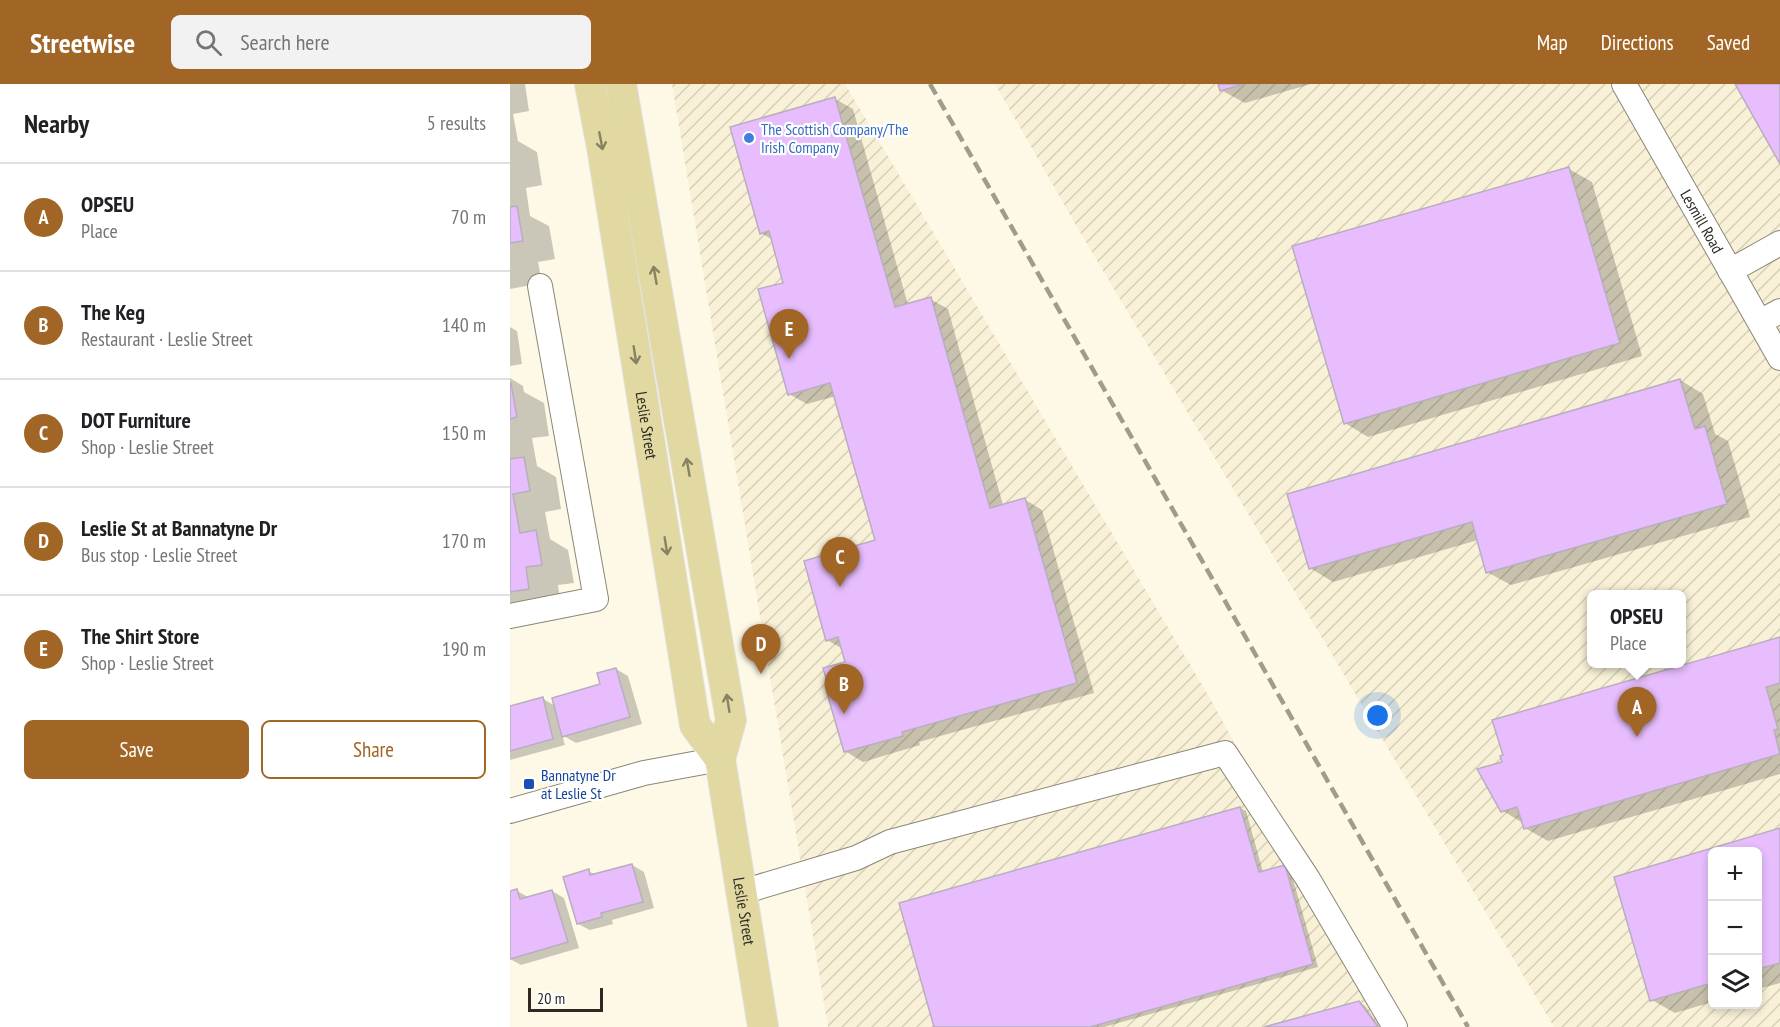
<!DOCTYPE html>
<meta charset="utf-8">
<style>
:root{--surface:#fff;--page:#f2f2f2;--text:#202124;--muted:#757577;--line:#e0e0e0;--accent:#a16626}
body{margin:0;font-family:"PT Sans Narrow",sans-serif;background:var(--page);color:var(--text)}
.controls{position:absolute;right:18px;bottom:18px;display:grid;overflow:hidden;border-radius:9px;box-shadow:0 3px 9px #0003}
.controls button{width:54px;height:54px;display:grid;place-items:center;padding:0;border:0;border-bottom:2px solid var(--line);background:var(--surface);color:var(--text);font:30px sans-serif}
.scale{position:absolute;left:18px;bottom:15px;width:75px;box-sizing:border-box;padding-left:6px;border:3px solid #2c2a23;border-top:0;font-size:16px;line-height:21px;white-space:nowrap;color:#2c2a23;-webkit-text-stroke:4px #fff;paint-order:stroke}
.you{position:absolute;left:868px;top:632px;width:21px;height:21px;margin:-15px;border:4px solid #fff;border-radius:50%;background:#1a73e8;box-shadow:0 0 0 9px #1a73e833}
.badge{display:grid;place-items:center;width:39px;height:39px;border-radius:50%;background:var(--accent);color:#fff;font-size:20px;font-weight:700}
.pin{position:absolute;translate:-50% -50px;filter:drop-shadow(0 2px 3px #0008)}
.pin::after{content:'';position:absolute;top:32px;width:21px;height:18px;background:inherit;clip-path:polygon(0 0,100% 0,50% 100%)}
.popup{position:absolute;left:1077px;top:506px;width:99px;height:78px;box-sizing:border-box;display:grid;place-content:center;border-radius:9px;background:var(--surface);filter:drop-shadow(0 2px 4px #0005);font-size:20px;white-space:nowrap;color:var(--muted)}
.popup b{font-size:22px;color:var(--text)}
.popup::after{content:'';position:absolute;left:50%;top:100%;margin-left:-12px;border:12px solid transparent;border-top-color:var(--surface)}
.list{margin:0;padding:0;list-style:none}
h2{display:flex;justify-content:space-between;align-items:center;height:78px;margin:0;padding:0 24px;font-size:26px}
h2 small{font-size:20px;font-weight:400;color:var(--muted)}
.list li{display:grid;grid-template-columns:39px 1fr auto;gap:18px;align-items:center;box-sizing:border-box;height:108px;padding:0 24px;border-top:2px solid var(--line)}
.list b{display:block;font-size:22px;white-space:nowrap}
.list p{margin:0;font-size:20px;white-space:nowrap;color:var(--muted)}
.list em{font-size:20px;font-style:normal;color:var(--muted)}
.actions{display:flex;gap:12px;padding:18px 24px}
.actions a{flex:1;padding:14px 0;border:2px solid var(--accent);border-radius:9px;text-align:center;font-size:21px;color:var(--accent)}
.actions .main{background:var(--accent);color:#fff}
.icon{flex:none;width:33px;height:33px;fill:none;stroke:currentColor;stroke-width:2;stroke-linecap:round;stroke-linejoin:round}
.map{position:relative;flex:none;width:1270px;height:943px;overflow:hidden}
header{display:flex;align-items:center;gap:36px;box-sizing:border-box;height:84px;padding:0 30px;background:var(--accent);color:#fff}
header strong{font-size:28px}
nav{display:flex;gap:33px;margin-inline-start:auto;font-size:21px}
.search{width:420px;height:54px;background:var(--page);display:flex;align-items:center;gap:15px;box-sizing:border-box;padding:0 21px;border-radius:9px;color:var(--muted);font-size:22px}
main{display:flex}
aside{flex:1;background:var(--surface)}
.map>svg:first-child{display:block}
.industrial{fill:url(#industrial-furrows);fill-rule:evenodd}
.shadow{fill:#0003}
.building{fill:#e7bdfd;stroke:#b8aebe;stroke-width:1.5}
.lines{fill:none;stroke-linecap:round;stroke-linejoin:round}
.minor-casing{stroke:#8b8776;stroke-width:26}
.major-casing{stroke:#e1e1e0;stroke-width:32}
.minor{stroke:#fff;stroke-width:24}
.major{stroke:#e1d9a1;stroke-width:30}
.rail{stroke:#9f9b8e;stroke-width:4.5;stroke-dasharray:12 6;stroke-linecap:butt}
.oneway{stroke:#868262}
.shop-dot{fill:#3f7fe0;stroke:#fff;stroke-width:2}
.transit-dot{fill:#1a4fb4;stroke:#fff;stroke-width:2}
.labels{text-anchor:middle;stroke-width:4.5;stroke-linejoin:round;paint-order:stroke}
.shop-label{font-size:16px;fill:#366cbe;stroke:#fff;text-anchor:start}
.street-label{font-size:16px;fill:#2c2a23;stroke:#fff}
.transit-label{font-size:16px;fill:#164399;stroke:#fff;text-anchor:start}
</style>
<header>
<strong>Streetwise</strong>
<div class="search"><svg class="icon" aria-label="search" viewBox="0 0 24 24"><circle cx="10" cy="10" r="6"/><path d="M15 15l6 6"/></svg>Search here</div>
<nav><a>Map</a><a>Directions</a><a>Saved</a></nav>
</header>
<main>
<aside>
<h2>Nearby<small>5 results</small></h2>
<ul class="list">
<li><span class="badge">A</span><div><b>OPSEU</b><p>Place</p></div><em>70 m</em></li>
<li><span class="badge">B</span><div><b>The Keg</b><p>Restaurant · Leslie Street</p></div><em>140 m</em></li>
<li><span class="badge">C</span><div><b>DOT Furniture</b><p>Shop · Leslie Street</p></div><em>150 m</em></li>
<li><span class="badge">D</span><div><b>Leslie St at Bannatyne Dr</b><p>Bus stop · Leslie Street</p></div><em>170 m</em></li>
<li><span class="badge">E</span><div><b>The Shirt Store</b><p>Shop · Leslie Street</p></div><em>190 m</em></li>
</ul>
<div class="actions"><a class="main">Save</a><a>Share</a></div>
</aside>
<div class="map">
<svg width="1270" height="943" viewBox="0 0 1270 943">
<defs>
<pattern id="industrial-furrows" width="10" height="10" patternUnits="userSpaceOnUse" patternTransform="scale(1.5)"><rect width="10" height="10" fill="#f8f1d7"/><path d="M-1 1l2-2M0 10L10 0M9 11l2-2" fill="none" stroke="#d5cfb8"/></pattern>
</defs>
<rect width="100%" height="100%" fill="#fef9e7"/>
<g class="industrial">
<polygon points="162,0 335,0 701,616 879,943 318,943"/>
<path d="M 485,0 L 1270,0 L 1270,943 L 1044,943 L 567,143 ZM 1082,510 L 1172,510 L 1172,580 L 1082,580 ZM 1202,768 L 1248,768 L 1248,920 L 1202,920 Z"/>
</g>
<g class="shadow">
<polygon points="0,0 15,0 19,27 3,30 8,57 27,68 32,101 16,104 20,132 39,142 45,175 28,178 32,199 0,205"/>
<polygon points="710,0 801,0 735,19 711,6"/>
<polygon points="325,15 343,25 398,221 420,215 438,225 493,421 514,415 532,426 584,609 409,658 410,661 353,678 335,667 337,579 333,565 317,556 367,457 326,312 297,320 279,310 275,200 263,156 251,149"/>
<polygon points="1059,85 1082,98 1132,272 858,353 835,339"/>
<polygon points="0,243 7,247 12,280 0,282"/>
<polygon points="0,294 13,302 14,308 34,319 39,352 22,354 27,382 46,393 51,425 35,428 40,455 58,466 64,499 48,501 51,523 16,529 0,520"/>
<polygon points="1170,296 1193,310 1205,350 1218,357 1240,433 1001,501 977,488 968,456 823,498 800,484"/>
<polygon points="1270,555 1270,690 1038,757 1015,744 1013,739 993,727 994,672 984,637"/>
<polygon points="106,585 118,592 132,640 66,659 52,651 55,661 0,676 0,623 32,614 45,622 91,601"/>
<polygon points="730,724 736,727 753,788 775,782 780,785 808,883 594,943 425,943"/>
<polygon points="1270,746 1270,899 1248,905 1248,768 1202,768 1202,918 1165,929 1142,916 1106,794"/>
<polygon points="122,781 134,788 144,824 102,836 103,840 80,846 68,840 78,787 86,791"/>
<polygon points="7,807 20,814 42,807 54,814 69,864 11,881 0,875 0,808"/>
<polygon points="849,918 855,922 870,943 760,943"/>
</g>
<g class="building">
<polygon points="708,0 734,0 710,7"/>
<polygon points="1225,0 1270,0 1270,80"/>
<polygon points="325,13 385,223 421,213 480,424 515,414 567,599 392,648 393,652 334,668 317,609 320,608 313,584 335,578 328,553 316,557 294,477 365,456 320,299 278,311 248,205 273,199 259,147 250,150 220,43"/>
<polygon points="1059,83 1110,259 834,340 782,162"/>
<polygon points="7,122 13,157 0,159 0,123"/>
<polygon points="1170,295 1185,345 1195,342 1217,420 976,489 962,438 799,485 777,410"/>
<polygon points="0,299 1,299 7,333 0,335"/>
<polygon points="14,373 20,407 3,410 10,449 26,446 32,481 16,483 19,505 0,508 0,375"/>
<polygon points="1270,553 1270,599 1256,603 1268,645 1264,646 1270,670 1014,745 1007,723 991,728 967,685 992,678 990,672 993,671 982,636"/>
<polygon points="106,584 120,633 52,653 42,614 90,600 87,589"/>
<polygon points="33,613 43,655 0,667 0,622"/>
<polygon points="730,723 749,788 775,781 803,880 580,943 424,943 389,819"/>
<polygon points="1270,744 1270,879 1248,885 1248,768 1202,768 1202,899 1140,917 1104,793"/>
<polygon points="122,780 133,818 91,829 92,833 67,840 53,793 79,785 80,791"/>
<polygon points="7,805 10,815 42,806 58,858 0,875 0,807"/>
<polygon points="849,917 868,943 754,943"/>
</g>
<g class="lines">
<defs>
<g id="minor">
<path id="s1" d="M 1114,0 L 1270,274"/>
<polyline points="1220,187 1270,159"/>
<polyline points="1250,238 1270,227"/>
<polyline points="0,532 86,515 30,202"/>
<polyline points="0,727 134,689 210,675"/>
<polyline points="232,808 346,774 380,758 715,669 798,795 885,943"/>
</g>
<g id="major">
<path id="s2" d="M 80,0 L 92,63 L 185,641 L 210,675"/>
<path id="s3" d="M 111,0 L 221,636 L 210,675 L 253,943"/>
</g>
</defs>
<use href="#minor" class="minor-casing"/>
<use href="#major" class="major-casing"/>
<use href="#minor" class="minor"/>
<use href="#major" class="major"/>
<polyline class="rail" points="420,0 958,943"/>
</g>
<defs><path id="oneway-shaft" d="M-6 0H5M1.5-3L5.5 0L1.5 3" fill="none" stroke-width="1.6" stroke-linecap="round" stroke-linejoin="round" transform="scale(1.5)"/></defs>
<g class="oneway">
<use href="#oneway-shaft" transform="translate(91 57) rotate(79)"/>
<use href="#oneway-shaft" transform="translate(145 191) rotate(-100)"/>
<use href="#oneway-shaft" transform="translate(125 271) rotate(81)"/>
<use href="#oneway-shaft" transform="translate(178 383) rotate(-100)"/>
<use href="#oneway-shaft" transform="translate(156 462) rotate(81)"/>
<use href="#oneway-shaft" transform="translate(218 619) rotate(-99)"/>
</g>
<circle class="shop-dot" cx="239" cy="54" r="6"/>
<rect class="transit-dot" x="13" y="694" width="12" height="12" rx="3"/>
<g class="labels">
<g class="shop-label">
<text x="251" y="51">The Scottish Company/The<tspan x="251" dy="18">Irish Company</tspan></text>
</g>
<g class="street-label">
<text dy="6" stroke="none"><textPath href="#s1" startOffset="158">Lesmill Road</textPath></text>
<text dy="6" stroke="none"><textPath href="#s2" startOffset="346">Leslie Street</textPath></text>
<text dy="6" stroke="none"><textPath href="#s3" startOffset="840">Leslie Street</textPath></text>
</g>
<g class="transit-label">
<text x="31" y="697">Bannatyne Dr<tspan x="31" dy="18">at Leslie St</tspan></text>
</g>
</g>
</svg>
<div class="controls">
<button>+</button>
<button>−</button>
<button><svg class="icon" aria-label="layers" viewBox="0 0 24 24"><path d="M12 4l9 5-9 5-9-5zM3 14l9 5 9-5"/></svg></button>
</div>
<div class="scale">20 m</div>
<div class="you"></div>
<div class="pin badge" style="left:1127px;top:653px">A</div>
<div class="popup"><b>OPSEU</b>Place</div>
<div class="pin badge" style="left:334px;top:630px">B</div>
<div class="pin badge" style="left:330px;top:503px">C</div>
<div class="pin badge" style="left:251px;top:590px">D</div>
<div class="pin badge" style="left:279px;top:275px">E</div>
</div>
</main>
